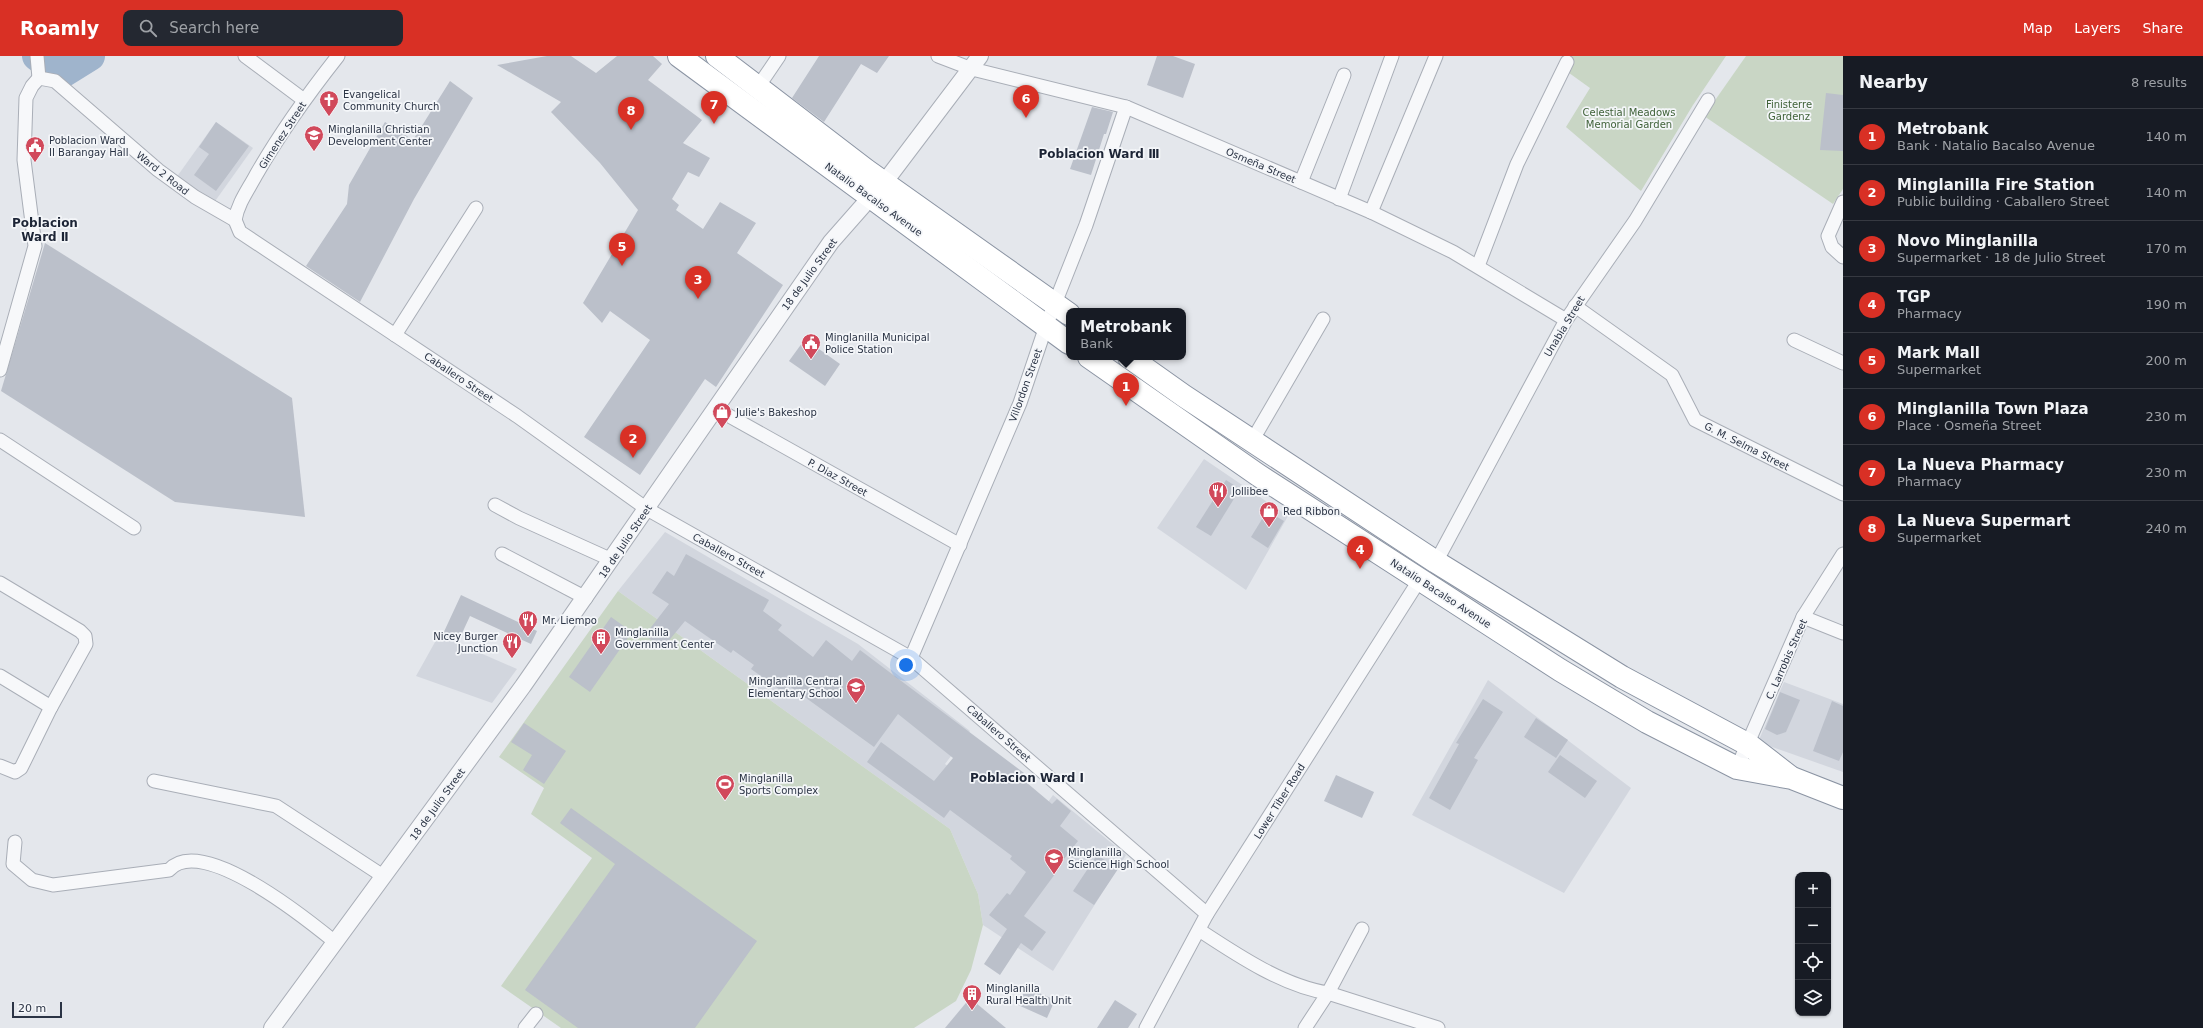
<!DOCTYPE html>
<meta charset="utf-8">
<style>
:root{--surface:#171b24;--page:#242831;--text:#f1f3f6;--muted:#9ea1a6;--line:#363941;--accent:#d93025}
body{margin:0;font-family:"DejaVu Sans",sans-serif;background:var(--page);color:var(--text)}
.controls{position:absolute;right:12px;bottom:12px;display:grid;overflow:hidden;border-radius:8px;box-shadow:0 1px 3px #0004}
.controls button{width:36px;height:36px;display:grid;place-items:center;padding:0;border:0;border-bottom:1px solid var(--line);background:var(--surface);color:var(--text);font:20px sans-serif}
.scale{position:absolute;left:12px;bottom:10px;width:50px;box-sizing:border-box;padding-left:4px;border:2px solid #2b3445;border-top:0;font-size:11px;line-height:14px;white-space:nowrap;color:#2b3445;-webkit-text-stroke:3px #f4f6f9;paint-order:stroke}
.you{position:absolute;left:906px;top:609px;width:14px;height:14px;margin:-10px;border:3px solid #fff;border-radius:50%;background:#1a73e8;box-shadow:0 0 0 6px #1a73e833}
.badge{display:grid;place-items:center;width:26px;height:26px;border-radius:50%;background:var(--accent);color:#fff;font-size:13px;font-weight:700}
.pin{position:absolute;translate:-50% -33px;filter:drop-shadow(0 1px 2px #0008)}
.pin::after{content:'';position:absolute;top:21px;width:14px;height:12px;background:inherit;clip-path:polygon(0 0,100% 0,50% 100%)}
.popup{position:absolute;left:1066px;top:252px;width:120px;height:52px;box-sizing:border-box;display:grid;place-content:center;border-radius:8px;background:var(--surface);filter:drop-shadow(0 1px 3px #0005);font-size:13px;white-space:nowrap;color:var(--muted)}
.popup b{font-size:15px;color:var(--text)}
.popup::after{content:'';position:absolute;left:50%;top:100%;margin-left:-8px;border:8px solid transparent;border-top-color:var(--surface)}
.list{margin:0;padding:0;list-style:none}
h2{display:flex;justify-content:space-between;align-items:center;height:52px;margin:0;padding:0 16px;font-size:17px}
h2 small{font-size:13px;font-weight:400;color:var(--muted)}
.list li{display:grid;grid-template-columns:26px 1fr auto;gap:12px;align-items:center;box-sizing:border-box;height:56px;padding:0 16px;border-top:1px solid var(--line)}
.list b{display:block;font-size:15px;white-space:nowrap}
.list p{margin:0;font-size:13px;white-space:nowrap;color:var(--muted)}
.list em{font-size:13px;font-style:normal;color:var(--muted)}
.icon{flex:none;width:22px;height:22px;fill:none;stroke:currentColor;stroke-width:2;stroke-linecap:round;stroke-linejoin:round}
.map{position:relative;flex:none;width:1843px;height:972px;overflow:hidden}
header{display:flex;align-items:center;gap:24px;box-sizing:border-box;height:56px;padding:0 20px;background:var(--accent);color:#fff}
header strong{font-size:19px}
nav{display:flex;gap:22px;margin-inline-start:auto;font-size:14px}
.search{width:280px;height:36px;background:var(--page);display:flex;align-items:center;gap:10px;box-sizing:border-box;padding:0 14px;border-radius:8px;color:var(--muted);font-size:15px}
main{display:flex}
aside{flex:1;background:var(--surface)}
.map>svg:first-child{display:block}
.built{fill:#d2d6de}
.green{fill:#c9d6c5}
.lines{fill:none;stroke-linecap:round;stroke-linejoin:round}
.river{stroke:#9fb4cc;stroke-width:30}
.building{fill:#bbc0ca}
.minor-casing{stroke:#a9aeb7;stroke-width:15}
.tertiary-casing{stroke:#a9aeb7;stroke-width:18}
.trunk-casing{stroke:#8b94a3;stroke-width:24}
.minor{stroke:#f7f8fa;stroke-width:13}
.tertiary{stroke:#f7f8fa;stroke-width:16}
.trunk{stroke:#fff;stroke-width:22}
.labels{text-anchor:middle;stroke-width:3.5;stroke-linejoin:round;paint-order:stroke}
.poi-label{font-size:10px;fill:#2b3445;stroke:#f4f6f9;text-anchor:start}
.park-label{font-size:10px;fill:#3f6138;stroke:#f4f6f9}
.street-label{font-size:10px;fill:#2b3445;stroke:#f4f6f9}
.quarter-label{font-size:12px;font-weight:bold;fill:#1d2536;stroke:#f4f6f9}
</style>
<header>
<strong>Roamly</strong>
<div class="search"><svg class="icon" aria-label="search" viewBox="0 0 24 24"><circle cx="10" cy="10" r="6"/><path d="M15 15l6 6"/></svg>Search here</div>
<nav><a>Map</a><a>Layers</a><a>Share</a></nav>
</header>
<main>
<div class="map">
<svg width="1843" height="972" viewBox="0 0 1843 972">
<rect width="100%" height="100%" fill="#e4e7ec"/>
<g class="built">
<polygon points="216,66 253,92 213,148 176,122"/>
<polygon points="1204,403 1288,460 1246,534 1157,472"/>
<polygon points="665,476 858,588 970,675 945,708 1029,773 1053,739 1126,799 1053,915 983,869 978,838 950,773 618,535"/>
<polygon points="439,579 517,613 492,647 416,620"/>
<polygon points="1488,624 1631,732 1564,837 1412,759"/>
<polygon points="1784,626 1843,648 1843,716 1758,686"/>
</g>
<g class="green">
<polygon points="1562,0 1726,0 1693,49 1641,135 1566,71 1590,32 1558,9"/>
<polygon points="1746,0 1843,0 1843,133 1833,148 1704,60"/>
<polygon points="618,535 950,773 978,838 983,869 971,914 956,945 914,972 561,972 501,930 592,802 531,758 544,732 499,701"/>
</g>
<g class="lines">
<polyline class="river" points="37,0 61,18 90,0"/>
</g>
<g class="building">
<polygon points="547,0 571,0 596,17 617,0 653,0 662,8 648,24 702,64 683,87 710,102 699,121 688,116 672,143 679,149 676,154 703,173 720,146 756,167 737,197 783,229 716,331 705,323 640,419 584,381 650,284 610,255 602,267 583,247 638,154 600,107 551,56 561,46 497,9"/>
<polygon points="819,0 889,0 877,17 861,8 824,66 792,42"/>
<polygon points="1157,0 1173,0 1195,8 1183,42 1147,29"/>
<polygon points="450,25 473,42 414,143 360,246 306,210 347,148 349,129 385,66 413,84"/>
<polygon points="1826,37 1843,39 1843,95 1820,94"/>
<polygon points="1092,51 1113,56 1106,78 1104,78 1091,119 1070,113"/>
<polygon points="216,66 249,90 216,135 194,119 209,98 199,91"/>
<polygon points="45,187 292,342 305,461 175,446 1,335"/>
<polygon points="805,283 840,308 825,330 789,305"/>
<polygon points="1226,424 1240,433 1211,480 1196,471"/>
<polygon points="1267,455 1284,465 1268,492 1251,481"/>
<polygon points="686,498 769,544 763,555 782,569 778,574 813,601 826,584 852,605 860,594 1024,717 1020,721 1052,748 1057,743 1071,755 1060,770 1078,785 1057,812 1058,814 1024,860 1046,876 1032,895 1021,887 1000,919 984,908 1007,873 989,859 1007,837 1010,839 1026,816 1010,803 1012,800 950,754 944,762 867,706 881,686 934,725 953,702 898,658 874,691 788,629 783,636 751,613 754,609 733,594 731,597 685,565 662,593 645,579 669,548 652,537 667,515 674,520"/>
<polygon points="461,539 537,575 531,588 470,560 458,586 442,580"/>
<polygon points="611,561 632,576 590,636 569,621"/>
<polygon points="1780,636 1800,644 1786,676 1777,679 1765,673"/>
<polygon points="1483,643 1503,656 1474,702 1478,704 1450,754 1429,742 1459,688 1456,687"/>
<polygon points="1832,645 1843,650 1843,696 1839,705 1813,695"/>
<polygon points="1536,662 1568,684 1556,702 1524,681"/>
<polygon points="524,667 566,695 544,728 523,714 532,699 511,686"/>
<polygon points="1560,699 1597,725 1585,742 1548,716"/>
<polygon points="1336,719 1374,736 1362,762 1324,745"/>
<polygon points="571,752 757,885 695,972 578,972 525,934 615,808 560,767"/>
<polygon points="1097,799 1118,813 1094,849 1073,835"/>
<polygon points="1026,931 1055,944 1047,962 1018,949"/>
<polygon points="970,942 1006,972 945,972"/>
<polygon points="1115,944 1137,958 1128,972 1097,972"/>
</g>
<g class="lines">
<defs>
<g id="minor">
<polyline points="37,0 39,22"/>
<polyline points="245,0 304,44"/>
<polyline points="938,0 972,13 1126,51 1371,156 1453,196 1566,264"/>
<polyline points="39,22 55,25 158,114 195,141 235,164"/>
<polyline points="758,31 779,0"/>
<polyline points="1301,126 1344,19"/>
<polyline points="1339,143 1392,0"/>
<polyline points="1843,146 1828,180 1832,191 1843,201"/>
<polyline points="1371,156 1436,0"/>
<polyline points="235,164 240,176 517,360 647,453 911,602 1207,858"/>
<path d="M 235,164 C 238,147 248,134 256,119 C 280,77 308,38 338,0"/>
<polyline points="1478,210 1517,108 1567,6"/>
<polyline points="1575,250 1672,319 1695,364 1843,438"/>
<polyline points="395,279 476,152"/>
<polyline points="1794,284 1843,307"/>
<polyline points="0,314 35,190 24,104 26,42 32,30 39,22"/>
<polyline points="715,352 960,489"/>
<polyline points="0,384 134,472"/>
<polyline points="1252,385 1323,263"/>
<polyline points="495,449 519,462 612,504"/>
<polyline points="502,498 586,542"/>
<polyline points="1436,506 1566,264 1635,165 1708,44"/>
<polyline points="0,527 80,575 85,580 86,588 51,651 21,712 15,716 0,710"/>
<polyline points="1803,561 1843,577"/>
<polyline points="911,602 1020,347 1046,270 1086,169 1126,51"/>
<polyline points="0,620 51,651"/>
<polyline points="1737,712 1803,561 1843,498"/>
<polyline points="154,725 276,750 383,820"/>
<path d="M 15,786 L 13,808 L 32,824 L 53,829 L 169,814 C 201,777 308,864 335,886"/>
<path d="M 1199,874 C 1237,899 1283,930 1328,937 L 1438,972"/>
<polyline points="525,972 536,958"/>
<polyline points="1146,972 1207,858 1420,523"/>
<polyline points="1305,972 1328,937 1362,873"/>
</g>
<polyline id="tertiary" points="272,972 523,630 831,186 890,119 980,0"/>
<g id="trunk">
<polyline points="679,0 1069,287"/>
<polyline points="717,0 866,114 1069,258"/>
<polyline points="1089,301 1258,419 1560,614 1647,666 1737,712 1792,722 1843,742"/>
<polyline points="1129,301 1184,340 1436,506 1622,621 1749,689 1789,720"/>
</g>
</defs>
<use href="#minor" class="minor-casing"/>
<use href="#tertiary" class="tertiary-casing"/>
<use href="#trunk" class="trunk-casing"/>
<use href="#minor" class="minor"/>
<use href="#tertiary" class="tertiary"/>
<use href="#trunk" class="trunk"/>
</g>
<defs>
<symbol id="church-pin" viewBox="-11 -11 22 30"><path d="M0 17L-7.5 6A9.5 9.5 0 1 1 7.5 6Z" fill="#d1495b" stroke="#f4f6f9"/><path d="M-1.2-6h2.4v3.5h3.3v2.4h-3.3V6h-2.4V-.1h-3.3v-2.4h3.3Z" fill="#fff"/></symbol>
<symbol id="school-pin" viewBox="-11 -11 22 30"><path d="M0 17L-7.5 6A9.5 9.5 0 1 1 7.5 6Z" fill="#d1495b" stroke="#f4f6f9"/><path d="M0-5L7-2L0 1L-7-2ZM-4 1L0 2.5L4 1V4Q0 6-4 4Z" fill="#fff"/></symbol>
<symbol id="civic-pin" viewBox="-11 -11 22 30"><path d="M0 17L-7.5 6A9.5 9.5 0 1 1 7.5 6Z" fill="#d1495b" stroke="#f4f6f9"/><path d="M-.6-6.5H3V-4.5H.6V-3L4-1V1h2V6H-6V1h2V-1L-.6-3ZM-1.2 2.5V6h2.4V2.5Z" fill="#fff"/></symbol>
<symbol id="shop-pin" viewBox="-11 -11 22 30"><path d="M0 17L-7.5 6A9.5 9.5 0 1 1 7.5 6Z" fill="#d1495b" stroke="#f4f6f9"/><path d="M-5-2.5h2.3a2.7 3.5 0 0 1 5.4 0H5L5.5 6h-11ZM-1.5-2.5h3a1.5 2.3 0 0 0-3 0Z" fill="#fff"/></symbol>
<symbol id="restaurant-pin" viewBox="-11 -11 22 30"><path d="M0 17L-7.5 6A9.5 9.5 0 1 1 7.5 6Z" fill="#d1495b" stroke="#f4f6f9"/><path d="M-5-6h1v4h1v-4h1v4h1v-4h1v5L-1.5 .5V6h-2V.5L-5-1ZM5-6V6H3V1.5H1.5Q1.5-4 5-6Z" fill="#fff"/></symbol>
<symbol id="building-pin" viewBox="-11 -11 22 30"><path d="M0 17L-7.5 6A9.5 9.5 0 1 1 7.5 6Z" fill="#d1495b" stroke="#f4f6f9"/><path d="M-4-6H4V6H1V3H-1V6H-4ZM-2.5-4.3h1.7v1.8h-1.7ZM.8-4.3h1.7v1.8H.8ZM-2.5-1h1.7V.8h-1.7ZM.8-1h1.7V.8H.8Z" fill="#fff"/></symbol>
<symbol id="stadium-pin" viewBox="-11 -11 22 30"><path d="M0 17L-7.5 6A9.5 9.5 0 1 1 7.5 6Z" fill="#d1495b" stroke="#f4f6f9"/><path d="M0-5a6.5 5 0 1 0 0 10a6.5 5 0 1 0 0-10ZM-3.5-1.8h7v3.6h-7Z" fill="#fff"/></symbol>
</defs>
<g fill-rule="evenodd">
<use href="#church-pin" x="318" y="33" width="22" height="30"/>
<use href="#school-pin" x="303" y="68" width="22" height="30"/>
<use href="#civic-pin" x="24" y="79" width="22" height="30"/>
<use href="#civic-pin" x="800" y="276" width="22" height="30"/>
<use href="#shop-pin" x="711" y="345" width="22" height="30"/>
<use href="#restaurant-pin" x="1207" y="424" width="22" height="30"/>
<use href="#shop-pin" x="1258" y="444" width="22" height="30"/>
<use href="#restaurant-pin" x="517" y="553" width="22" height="30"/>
<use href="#building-pin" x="590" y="571" width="22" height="30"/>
<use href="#restaurant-pin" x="501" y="575" width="22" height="30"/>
<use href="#school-pin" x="845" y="620" width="22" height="30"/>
<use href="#stadium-pin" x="714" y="717" width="22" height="30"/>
<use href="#school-pin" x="1043" y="791" width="22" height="30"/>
<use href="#building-pin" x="961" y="927" width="22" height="30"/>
</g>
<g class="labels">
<g class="poi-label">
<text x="343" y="42">Evangelical<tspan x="343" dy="12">Community Church</tspan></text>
<text x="328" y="77">Minglanilla Christian<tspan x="328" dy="12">Development Center</tspan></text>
<text x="49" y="88">Poblacion Ward<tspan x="49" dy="12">II Barangay Hall</tspan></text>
<text x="825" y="285">Minglanilla Municipal<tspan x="825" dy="12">Police Station</tspan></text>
<text x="736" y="360">Julie's Bakeshop</text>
<text x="1232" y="439">Jollibee</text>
<text x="1283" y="459">Red Ribbon</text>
<text x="542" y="568">Mr. Liempo</text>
<text x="615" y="580">Minglanilla<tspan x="615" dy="12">Government Center</tspan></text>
<text x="498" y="584" text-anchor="end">Nicey Burger<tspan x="498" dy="12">Junction</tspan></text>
<text x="842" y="629" text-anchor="end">Minglanilla Central<tspan x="842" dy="12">Elementary School</tspan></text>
<text x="739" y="726">Minglanilla<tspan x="739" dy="12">Sports Complex</tspan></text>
<text x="1068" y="800">Minglanilla<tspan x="1068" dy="12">Science High School</tspan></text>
<text x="986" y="936">Minglanilla<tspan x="986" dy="12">Rural Health Unit</tspan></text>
</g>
<g class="park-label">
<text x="1789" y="52">Finisterre<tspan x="1789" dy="12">Gardenz</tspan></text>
<text x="1629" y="60">Celestial Meadows<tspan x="1629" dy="12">Memorial Garden</tspan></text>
</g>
<g class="street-label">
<text transform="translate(282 79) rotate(-57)" y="4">Gimenez Street</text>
<text transform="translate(1261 109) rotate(23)" y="4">Osmeña Street</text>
<text transform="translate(163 117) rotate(38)" y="4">Ward 2 Road</text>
<text transform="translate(874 143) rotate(36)" y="4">Natalio Bacalso Avenue</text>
<text transform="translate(809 218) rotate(-54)" y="4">18 de Julio Street</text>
<text transform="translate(1564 270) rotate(-59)" y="4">Unabia Street</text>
<text transform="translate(459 321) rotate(34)" y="4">Caballero Street</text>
<text transform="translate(1025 329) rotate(-70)" y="4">Villordon Street</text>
<text transform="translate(1747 390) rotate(27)" y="4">G. M. Selma Street</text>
<text transform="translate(838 421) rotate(29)" y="4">P. Diaz Street</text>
<text transform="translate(625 485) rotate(-56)" y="4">18 de Julio Street</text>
<text transform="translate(729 499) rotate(29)" y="4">Caballero Street</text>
<text transform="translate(1441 537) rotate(33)" y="4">Natalio Bacalso Avenue</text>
<text transform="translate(1786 603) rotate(-66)" y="4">C. Larrobis Street</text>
<text transform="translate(999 677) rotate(41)" y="4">Caballero Street</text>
<text transform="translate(1279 745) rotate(-58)" y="4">Lower Tiber Road</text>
<text transform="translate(437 748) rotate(-54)" y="4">18 de Julio Street</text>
</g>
<g class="quarter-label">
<text x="1099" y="102">Poblacion Ward Ⅲ</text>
<text x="45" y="171">Poblacion<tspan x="45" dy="14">Ward Ⅱ</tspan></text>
<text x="1027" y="726">Poblacion Ward Ⅰ</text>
</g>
</g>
</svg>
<div class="controls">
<button>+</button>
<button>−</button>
<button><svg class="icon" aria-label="locate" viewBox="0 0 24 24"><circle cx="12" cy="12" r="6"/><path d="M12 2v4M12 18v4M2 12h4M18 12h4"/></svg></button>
<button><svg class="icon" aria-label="layers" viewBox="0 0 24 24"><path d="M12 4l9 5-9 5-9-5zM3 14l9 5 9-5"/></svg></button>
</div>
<div class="scale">20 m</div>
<div class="you"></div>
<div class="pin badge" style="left:1126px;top:350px">1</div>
<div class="popup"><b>Metrobank</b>Bank</div>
<div class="pin badge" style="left:633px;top:402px">2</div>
<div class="pin badge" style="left:698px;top:243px">3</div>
<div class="pin badge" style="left:1360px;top:513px">4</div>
<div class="pin badge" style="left:622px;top:210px">5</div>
<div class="pin badge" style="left:1026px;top:62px">6</div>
<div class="pin badge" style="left:714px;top:68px">7</div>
<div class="pin badge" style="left:631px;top:74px">8</div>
</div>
<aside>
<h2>Nearby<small>8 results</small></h2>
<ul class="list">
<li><span class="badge">1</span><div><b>Metrobank</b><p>Bank · Natalio Bacalso Avenue</p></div><em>140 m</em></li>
<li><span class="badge">2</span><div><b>Minglanilla Fire Station</b><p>Public building · Caballero Street</p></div><em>140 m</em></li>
<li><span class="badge">3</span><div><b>Novo Minglanilla</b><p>Supermarket · 18 de Julio Street</p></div><em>170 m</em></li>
<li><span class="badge">4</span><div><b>TGP</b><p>Pharmacy</p></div><em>190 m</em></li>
<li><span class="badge">5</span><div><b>Mark Mall</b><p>Supermarket</p></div><em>200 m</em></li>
<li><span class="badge">6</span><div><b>Minglanilla Town Plaza</b><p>Place · Osmeña Street</p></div><em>230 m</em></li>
<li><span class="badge">7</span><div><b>La Nueva Pharmacy</b><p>Pharmacy</p></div><em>230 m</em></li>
<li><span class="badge">8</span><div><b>La Nueva Supermart</b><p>Supermarket</p></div><em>240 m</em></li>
</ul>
</aside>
</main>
